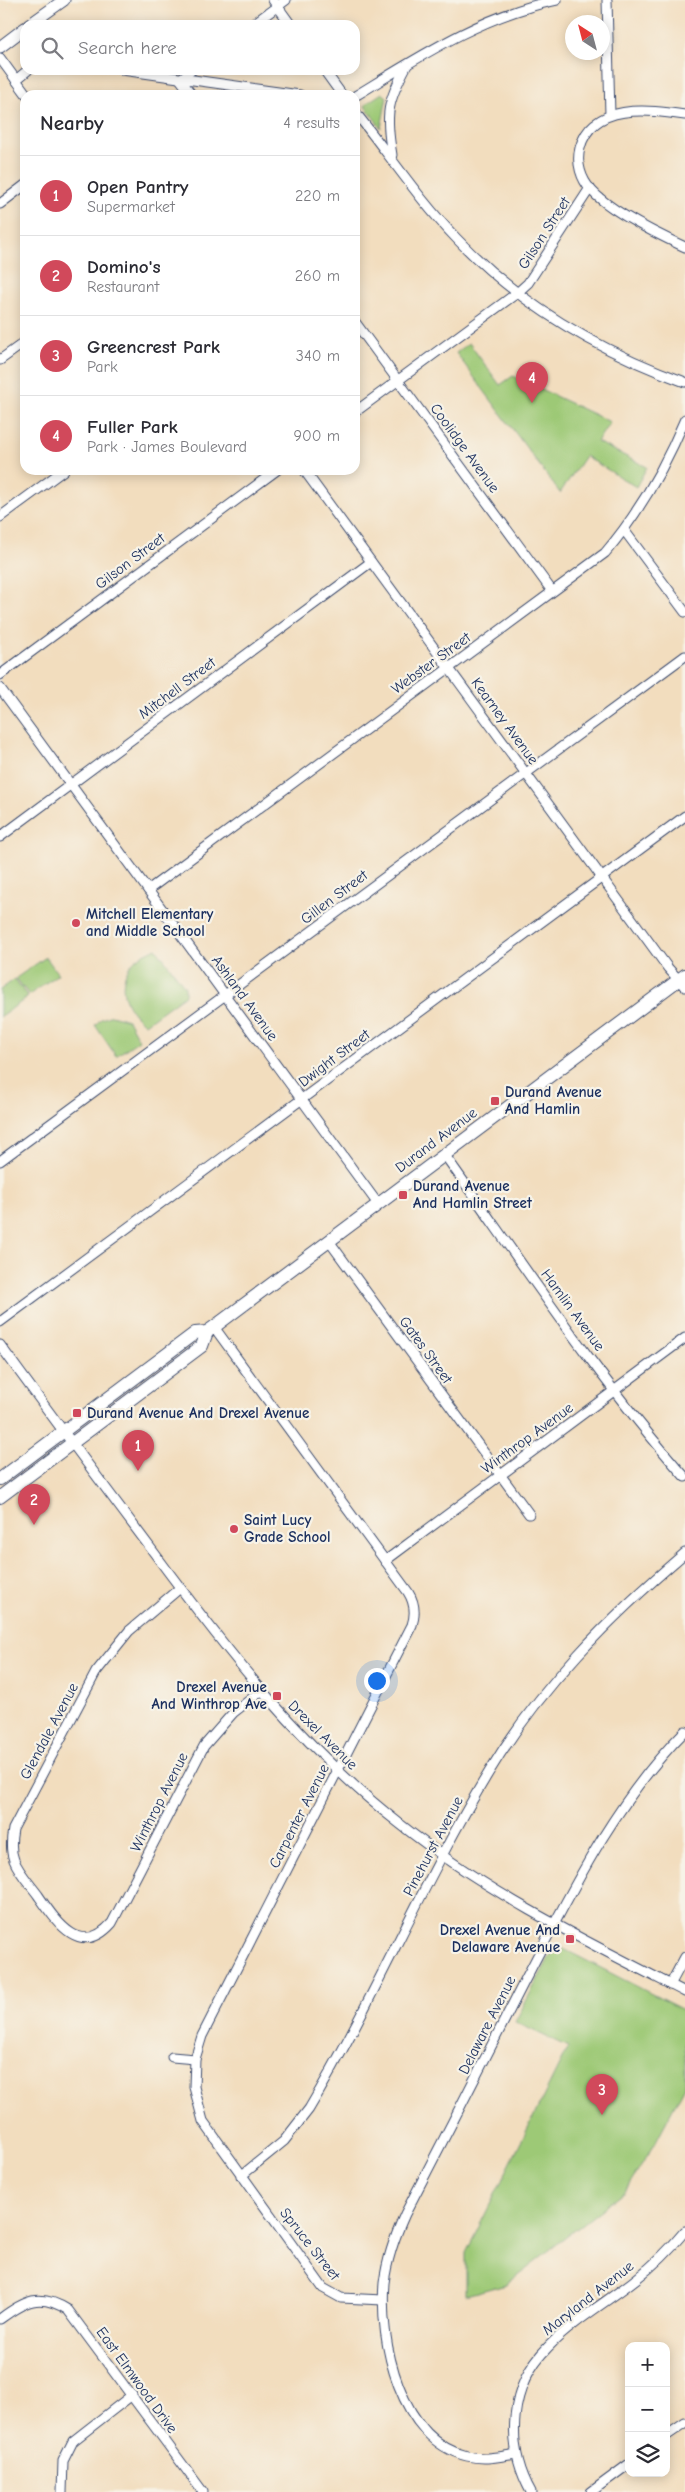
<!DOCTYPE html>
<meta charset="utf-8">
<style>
:root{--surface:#fff;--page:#f2f2f3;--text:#2b2b33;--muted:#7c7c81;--line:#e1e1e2;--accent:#d1495b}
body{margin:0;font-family:"Comic Neue",sans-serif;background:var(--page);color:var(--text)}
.controls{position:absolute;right:15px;bottom:15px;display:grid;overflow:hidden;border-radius:10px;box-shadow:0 2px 12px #0003}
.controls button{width:45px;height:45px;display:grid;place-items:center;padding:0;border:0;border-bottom:1px solid var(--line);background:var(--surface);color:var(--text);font:25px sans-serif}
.compass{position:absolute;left:565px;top:15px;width:45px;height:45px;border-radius:50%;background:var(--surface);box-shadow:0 2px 12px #0003;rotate:324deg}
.you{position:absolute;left:376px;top:1680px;width:18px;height:18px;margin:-12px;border:4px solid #fff;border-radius:50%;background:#1a73e8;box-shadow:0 0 0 8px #1a73e833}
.badge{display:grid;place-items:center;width:32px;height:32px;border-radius:50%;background:var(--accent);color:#fff;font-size:16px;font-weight:700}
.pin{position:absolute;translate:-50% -41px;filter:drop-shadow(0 1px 2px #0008)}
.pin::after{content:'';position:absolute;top:26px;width:18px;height:15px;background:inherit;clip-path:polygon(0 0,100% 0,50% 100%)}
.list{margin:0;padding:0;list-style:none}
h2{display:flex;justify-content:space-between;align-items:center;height:65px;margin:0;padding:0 20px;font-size:21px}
h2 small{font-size:16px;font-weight:400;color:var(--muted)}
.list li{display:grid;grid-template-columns:32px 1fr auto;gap:15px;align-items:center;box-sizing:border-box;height:80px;padding:0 20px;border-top:1px solid var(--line)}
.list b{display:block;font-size:19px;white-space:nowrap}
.list p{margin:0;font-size:16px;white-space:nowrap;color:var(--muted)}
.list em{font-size:16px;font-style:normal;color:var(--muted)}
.icon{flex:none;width:28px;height:28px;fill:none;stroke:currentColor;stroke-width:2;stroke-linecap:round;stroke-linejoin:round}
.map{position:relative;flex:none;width:685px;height:2492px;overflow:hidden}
.search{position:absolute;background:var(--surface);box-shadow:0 2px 12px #0003;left:20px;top:20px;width:340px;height:55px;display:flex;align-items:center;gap:12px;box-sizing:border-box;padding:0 18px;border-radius:15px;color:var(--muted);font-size:19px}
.panel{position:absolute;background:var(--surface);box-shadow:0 2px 12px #0003;left:20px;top:90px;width:340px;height:385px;border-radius:15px}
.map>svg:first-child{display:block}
.green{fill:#9dc976;stroke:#5c7c6a}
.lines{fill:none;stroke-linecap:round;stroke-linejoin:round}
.street-casing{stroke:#3b496c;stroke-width:11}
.secondary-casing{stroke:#3b496c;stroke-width:13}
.primary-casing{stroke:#3b496c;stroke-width:14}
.street{stroke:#fff;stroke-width:9}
.secondary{stroke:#fff;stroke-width:11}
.primary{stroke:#fff;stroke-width:12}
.poi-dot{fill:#d1495b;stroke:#f7f3e8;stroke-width:2}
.labels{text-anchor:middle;stroke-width:4.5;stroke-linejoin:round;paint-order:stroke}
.street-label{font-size:15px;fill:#1b2f5e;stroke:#f7f3e8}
.poi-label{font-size:15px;font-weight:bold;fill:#1b2f5e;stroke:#f7f3e8;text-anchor:start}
</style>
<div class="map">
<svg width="685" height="2492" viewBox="0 0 685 2492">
<rect width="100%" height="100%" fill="#f7f3e8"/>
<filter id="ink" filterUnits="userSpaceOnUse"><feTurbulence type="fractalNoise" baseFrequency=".02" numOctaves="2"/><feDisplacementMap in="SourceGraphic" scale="10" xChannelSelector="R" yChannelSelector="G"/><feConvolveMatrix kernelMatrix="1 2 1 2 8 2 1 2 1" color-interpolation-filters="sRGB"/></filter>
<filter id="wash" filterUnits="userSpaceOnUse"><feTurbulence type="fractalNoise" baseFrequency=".0096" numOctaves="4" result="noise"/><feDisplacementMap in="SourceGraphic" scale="20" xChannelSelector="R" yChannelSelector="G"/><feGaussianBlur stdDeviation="1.12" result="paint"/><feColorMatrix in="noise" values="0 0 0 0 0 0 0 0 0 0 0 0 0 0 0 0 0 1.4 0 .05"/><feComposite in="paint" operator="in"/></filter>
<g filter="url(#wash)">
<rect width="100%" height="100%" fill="#f2ddbe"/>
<g class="green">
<polygon points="382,93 387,97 381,128 365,106 367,103"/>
<polygon points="469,343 500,385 513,376 610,422 597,442 647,467 636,487 585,456 560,493 456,353"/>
<path d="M 156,948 L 185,987 L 185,995 L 145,1024 C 125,1009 114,984 133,962 C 138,956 149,952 156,948 Z"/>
<polygon points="46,957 58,974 29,995 16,978"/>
<polygon points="15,979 28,997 0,1017 0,990"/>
<polygon points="112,1015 128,1020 139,1040 116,1056 95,1025 101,1019"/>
<polygon points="556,1945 685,2011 685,2086 654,2145 625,2191 506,2284 466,2295 466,2253 568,2047 515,2022"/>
</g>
</g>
<g filter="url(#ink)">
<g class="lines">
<defs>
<g id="street">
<polyline points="273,0 291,25"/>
<polyline points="607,0 610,115"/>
<polyline points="252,25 286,0"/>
<polyline points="0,58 27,95"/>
<polyline points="122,70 300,95"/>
<polyline points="324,70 342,95"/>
<polyline points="16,80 28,70"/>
<polyline points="192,95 180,79 192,70"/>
<path d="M 355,96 C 419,57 482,15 557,0"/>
<path d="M 355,112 C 389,154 419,200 457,239 C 521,306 599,351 685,382"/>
<path d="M 685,115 C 649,110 592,102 580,148 C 576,163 581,179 591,190 C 610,211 659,235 685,247"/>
<path d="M 392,155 C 385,114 387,102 407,65"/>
<polyline points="0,204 25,185"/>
<polyline points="355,322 552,591"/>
<polyline points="0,360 25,342"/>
<polyline points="355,412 517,293 528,283 590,188"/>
<polyline points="304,470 668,968 685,987"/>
<polyline points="0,517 64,470"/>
<polyline points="624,530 685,612"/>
<polyline points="0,675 277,470"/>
<polyline points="0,688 378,1204"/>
<polyline points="0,837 371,562"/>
<path d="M 148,890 L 605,553 C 640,512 664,469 685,419"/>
<path d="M 444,1154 C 522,1263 596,1376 685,1477"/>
<polyline points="0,1161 685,656"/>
<polyline points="329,1241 529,1514"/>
<polyline points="0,1322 685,816"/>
<path d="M 214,1327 L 408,1592 C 415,1603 416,1613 412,1625 L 202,2036 L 195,2059 L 194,2087 L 203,2121 L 323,2288 L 341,2298 L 383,2300"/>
<path d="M 0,1345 C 50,1414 101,1482 152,1550 C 226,1650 301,1747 400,1824 C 487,1893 587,1942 685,1992"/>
<polyline points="385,1561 685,1338"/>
<path d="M 180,1588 L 129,1631 L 96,1672 L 13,1829 C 11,1840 10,1850 14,1860 C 19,1873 30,1884 38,1895 C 56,1921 80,1959 112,1923 L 204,1746 L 233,1713 L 261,1691"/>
<polyline points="670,1985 685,1957"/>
<polyline points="172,2057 195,2059"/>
<path d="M 241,2176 L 284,2141 L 309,2109 C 374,2000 423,1881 489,1772 C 540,1687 610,1617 685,1553"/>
<path d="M 0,2319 C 24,2301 40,2292 68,2310 L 203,2492"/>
<polyline points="666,2436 685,2423"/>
<path d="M 516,2454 C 499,2457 484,2460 467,2456 C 400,2440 379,2341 384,2283 C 387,2259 395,2236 405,2214 C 445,2137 485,2059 524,1982 C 570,1894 614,1802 685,1731"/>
<polyline points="62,2492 63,2461 73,2441 132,2395"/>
<path d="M 531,2492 C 505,2445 509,2386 548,2347 C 573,2321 607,2302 636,2279 C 654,2265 670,2249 685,2231"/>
<polyline points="591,2492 629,2464"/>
</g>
<g id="secondary">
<polyline points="29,25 64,0"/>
<polyline points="0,47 25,28"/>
</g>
<g id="primary">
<polyline points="0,1479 195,1333 207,1332 214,1327 685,975"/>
<polyline points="0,1497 202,1346 207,1332"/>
</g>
</defs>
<use href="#street" class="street-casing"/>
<use href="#secondary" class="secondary-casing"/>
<use href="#primary" class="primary-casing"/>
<use href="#street" class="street"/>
<use href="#secondary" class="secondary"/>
<use href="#primary" class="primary"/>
</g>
</g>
<g class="poi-dot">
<circle cx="76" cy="923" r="5"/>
<rect x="490" y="1096" width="10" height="10" rx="2.5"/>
<rect x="398" y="1190" width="10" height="10" rx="2.5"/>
<rect x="72" y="1408" width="10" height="10" rx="2.5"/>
<circle cx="234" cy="1529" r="5"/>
<rect x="272" y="1691" width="10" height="10" rx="2.5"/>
<rect x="565" y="1934" width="10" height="10" rx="2.5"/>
</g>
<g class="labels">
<g class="street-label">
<text transform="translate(544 233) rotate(-57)" y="5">Gilson Street</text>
<text transform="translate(465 448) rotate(54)" y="5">Coolidge Avenue</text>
<text transform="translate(130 561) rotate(-37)" y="5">Gilson Street</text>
<text transform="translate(431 663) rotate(-36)" y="5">Webster Street</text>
<text transform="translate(177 688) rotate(-37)" y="5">Mitchell Street</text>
<text transform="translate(505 721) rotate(54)" y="5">Kearney Avenue</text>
<text transform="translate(334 897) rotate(-37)" y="5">Gillen Street</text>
<text transform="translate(245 998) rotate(54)" y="5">Ashland Avenue</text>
<text transform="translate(334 1058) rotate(-37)" y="5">Dwight Street</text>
<text transform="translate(436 1140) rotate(-37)" y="5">Durand Avenue</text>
<text transform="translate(573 1310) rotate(54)" y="5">Hamlin Avenue</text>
<text transform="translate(426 1350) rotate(54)" y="5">Gates Street</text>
<text transform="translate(527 1438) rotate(-36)" y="5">Winthrop Avenue</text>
<text transform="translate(49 1731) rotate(-62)" y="5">Glendale Avenue</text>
<text transform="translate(323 1735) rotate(45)" y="5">Drexel Avenue</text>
<text transform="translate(159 1802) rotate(-63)" y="5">Winthrop Avenue</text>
<text transform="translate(299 1816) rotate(-63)" y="5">Carpenter Avenue</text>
<text transform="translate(433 1846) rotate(-62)" y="5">Pinehurst Avenue</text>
<text transform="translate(487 2025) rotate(-63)" y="5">Delaware Avenue</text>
<text transform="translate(310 2244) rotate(52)" y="5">Spruce Street</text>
<text transform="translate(588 2298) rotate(-38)" y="5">Maryland Avenue</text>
<text transform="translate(137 2380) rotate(54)" y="5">East Elmwood Drive</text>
</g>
<g class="poi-label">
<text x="86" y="919">Mitchell Elementary<tspan x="86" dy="17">and Middle School</tspan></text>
<text x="505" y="1097">Durand Avenue<tspan x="505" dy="17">And Hamlin</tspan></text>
<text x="413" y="1191">Durand Avenue<tspan x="413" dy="17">And Hamlin Street</tspan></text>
<text x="87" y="1418">Durand Avenue And Drexel Avenue</text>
<text x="244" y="1525">Saint Lucy<tspan x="244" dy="17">Grade School</tspan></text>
<text x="267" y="1692" text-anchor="end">Drexel Avenue<tspan x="267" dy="17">And Winthrop Ave</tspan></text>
<text x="560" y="1935" text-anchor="end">Drexel Avenue And<tspan x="560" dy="17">Delaware Avenue</tspan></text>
</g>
</g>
</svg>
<div class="controls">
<button>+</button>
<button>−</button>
<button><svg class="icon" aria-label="layers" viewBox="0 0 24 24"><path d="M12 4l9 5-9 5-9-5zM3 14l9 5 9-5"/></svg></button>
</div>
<svg class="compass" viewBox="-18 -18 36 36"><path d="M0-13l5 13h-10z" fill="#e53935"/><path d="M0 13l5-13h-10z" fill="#7c7c81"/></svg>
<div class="you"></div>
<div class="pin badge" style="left:138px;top:1471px">1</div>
<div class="pin badge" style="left:34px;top:1525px">2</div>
<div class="pin badge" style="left:602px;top:2115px">3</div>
<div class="pin badge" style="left:532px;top:403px">4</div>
<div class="search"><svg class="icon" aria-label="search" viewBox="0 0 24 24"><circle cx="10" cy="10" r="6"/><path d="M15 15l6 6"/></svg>Search here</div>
<section class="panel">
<h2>Nearby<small>4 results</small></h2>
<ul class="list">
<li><span class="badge">1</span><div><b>Open Pantry</b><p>Supermarket</p></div><em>220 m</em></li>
<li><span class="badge">2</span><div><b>Domino's</b><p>Restaurant</p></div><em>260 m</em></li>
<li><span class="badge">3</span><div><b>Greencrest Park</b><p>Park</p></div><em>340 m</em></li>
<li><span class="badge">4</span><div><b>Fuller Park</b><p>Park · James Boulevard</p></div><em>900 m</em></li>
</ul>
</section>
</div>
